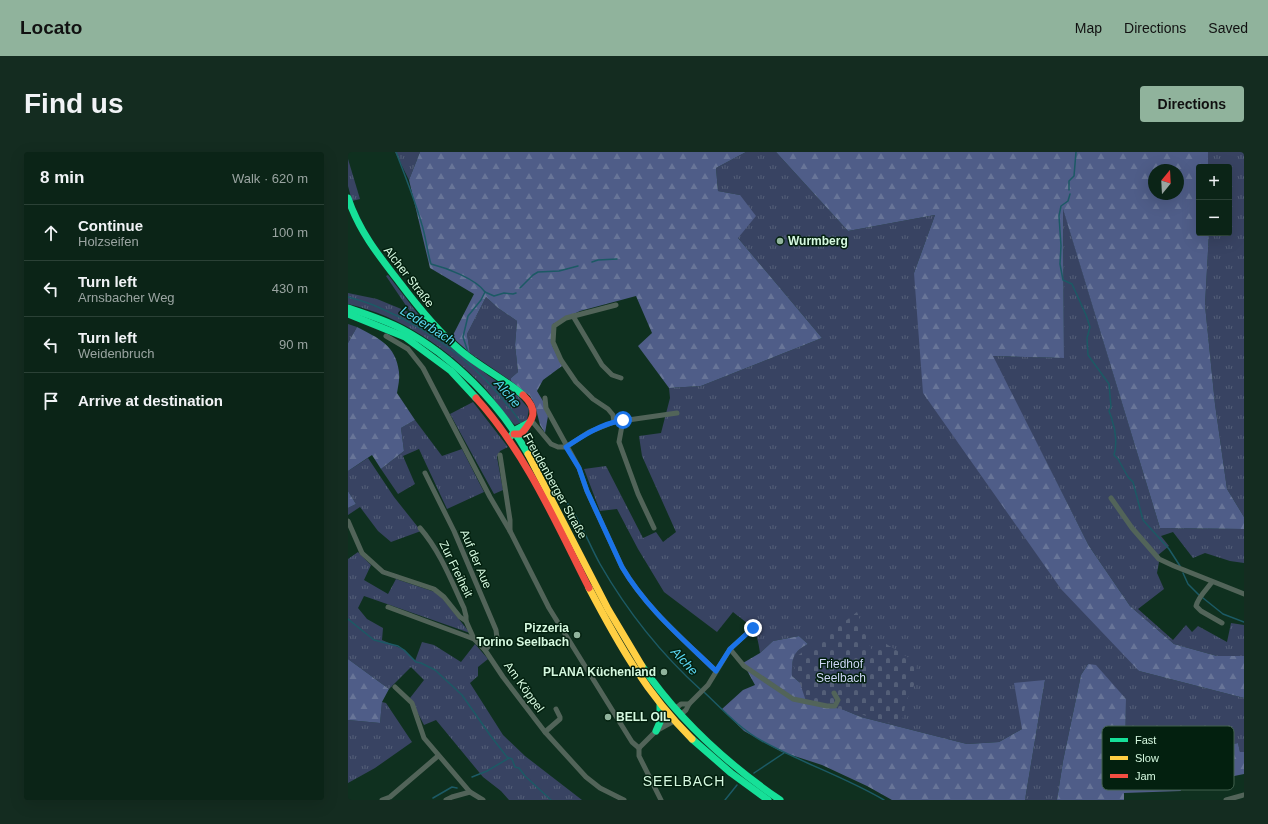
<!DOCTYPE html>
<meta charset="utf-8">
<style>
:root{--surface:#0b2417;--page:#142c20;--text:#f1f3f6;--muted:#9aa4a1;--line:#2b4136;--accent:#90b39c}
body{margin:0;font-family:Arial,sans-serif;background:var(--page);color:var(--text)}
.controls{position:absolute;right:12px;top:12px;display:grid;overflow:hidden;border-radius:4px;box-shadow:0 4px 16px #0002}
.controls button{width:36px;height:36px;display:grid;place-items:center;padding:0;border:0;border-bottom:1px solid var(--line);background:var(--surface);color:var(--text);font:20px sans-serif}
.compass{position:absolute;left:800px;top:12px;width:36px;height:36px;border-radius:50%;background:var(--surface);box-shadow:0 4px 16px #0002;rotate:18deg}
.stop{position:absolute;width:12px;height:12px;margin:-9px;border:3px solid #1a73e8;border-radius:50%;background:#fff}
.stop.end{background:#1a73e8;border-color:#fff;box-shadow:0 1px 4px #0008}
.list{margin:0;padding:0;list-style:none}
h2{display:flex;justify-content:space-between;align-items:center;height:52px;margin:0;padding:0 16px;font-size:17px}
h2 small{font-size:13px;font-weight:400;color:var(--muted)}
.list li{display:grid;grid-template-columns:26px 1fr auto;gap:12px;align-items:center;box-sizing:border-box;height:56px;padding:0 16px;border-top:1px solid var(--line)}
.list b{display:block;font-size:15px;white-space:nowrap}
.list p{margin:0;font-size:13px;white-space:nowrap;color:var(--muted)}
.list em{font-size:13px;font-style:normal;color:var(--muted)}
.icon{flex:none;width:22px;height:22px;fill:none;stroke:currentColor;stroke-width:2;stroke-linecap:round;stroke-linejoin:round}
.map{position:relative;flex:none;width:896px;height:648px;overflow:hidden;border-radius:4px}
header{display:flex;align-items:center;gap:24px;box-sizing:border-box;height:56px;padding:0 20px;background:var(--accent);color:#111}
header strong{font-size:19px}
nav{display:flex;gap:22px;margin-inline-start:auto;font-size:14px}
.intro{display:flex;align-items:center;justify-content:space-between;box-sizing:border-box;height:96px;padding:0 24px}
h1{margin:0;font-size:28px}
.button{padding:10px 18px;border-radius:4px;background:var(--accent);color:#111;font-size:14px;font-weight:700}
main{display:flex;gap:24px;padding:0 24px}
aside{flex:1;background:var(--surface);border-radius:4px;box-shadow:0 4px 16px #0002}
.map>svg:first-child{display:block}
.grass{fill:url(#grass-tufts)}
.forest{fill:url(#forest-firs);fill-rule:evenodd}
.cemetery{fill:url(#cemetery-stones)}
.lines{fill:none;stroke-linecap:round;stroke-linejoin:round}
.stream{stroke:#1c5a65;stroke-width:1.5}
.street{stroke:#526459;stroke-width:5}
.fast{stroke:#16e098;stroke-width:7}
.slow{stroke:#ffcf43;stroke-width:7}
.jam{stroke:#f24e42;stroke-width:7}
.route{stroke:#1a73e8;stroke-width:5}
.poi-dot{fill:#90b39c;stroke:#03200f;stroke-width:1.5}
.labels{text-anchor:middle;stroke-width:3;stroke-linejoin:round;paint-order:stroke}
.poi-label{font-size:12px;font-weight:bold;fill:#d6f9e0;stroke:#03200f;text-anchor:start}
.street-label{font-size:12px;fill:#d6f9e0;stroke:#03200f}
.park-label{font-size:12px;fill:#ccd4f4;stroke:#03200f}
.water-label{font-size:13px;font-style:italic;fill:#5ad5f0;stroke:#03200f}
.quarter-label{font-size:14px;letter-spacing:1px;fill:#d6f9e0;stroke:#03200f}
.key{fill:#03200f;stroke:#42614e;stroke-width:1}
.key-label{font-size:11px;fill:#d6f9e0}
</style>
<header>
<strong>Locato</strong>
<nav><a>Map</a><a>Directions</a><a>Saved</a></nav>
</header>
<div class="intro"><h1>Find us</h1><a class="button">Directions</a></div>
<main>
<aside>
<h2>8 min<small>Walk · 620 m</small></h2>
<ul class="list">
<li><svg class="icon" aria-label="ahead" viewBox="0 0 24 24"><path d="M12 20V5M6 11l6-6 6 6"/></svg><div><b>Continue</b><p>Holzseifen</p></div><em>100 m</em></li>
<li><svg class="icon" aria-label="left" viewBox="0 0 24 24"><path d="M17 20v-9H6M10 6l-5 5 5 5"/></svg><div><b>Turn left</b><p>Arnsbacher Weg</p></div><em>430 m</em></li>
<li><svg class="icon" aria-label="left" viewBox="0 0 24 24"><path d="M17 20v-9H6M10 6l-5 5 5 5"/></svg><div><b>Turn left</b><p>Weidenbruch</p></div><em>90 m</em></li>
<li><svg class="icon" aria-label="arrive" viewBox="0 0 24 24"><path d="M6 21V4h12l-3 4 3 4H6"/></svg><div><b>Arrive at destination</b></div></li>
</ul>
</aside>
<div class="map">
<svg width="896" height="648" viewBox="0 0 896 648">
<defs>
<pattern id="grass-tufts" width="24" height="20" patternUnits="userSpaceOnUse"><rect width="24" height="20" fill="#384362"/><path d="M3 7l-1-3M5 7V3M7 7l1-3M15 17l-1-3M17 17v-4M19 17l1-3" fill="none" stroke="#545f78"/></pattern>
<pattern id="forest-firs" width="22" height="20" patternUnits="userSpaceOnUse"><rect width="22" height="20" fill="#4f5d88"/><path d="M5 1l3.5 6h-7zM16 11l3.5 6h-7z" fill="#687598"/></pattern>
<pattern id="cemetery-stones" width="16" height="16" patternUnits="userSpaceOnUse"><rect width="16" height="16" fill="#384362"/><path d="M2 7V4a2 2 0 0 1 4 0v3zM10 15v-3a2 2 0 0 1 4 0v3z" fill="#545f78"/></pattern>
</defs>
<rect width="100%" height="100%" fill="#0f301f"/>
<g class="grass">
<polygon points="47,0 72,0 61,28"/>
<path d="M 398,0 L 428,0 L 500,79 L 587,63 L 566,121 L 791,519 L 896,546 L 896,600 L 892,600 L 890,591 L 830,604 L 831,613 L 777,613 L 778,547 L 740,512 L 733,523 L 715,609 L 709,648 L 677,648 L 697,528 L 674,577 L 651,590 L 619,592 L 513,565 L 489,555 L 456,534 L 444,524 C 444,508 443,500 460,492 L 451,484 L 425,489 L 412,501 C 409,476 404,475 385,460 L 369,480 L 316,440 L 290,397 L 269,357 L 252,359 L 236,317 L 258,314 L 295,386 L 308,380 L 315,390 L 328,380 L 294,304 L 291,284 L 313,281 L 322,246 L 321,236 L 353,234 L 474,186 L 390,86 L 392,43 L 370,39 L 368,16 Z"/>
<polygon points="860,0 896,0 896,365 879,337 867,252 857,153 861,81 881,81 881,15 860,15"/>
<polygon points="0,7 12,47 4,49 0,34"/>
<polygon points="715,56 812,376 896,377 896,411 882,409 857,401 845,406 825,380 813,384 821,394 809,404 811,410 809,421 816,437 790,457 825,488 838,473 844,480 850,474 879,490 883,471 896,473 896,504 869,504 826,492 782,454 741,394 644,204 716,206"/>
<path d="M 40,123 L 70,162 L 87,182 L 141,224 L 170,244 L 181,257 L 179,268 L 167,273 C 155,262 147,247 136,235 C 99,196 53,164 0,152 L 0,141 L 29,147 L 63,161 L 38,124 Z"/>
<polygon points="138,145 150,156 169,169 167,193 170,220 163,226 163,229 122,201 119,182"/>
<polygon points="0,172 9,175 0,191"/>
<polygon points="125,250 160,295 152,299 149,305 155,338 146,342 102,262"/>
<polygon points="67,268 94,304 114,297 136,340 99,357 71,297 55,304 67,332 50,342 33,317 56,299 53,276"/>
<polygon points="20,306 46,345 73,379 43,390 30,379 12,355 0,363 0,356 8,352 0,339 0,319"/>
<polygon points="10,400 23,413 16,428 40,442 48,427 90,441 122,481 16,444 10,456 19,467 35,476 34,488 57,498 67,509 74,490 86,493 113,510 127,492 140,507 130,515 130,524 122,531 155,583 177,604 234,648 161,648 153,639 135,625 88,568 76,573 62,546 76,528 63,515 41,537 0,507 0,407"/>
<polygon points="34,550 38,551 64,590 27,616 0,631 0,568 32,571"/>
</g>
<g class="forest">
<polygon points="72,0 398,0 368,16 370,39 392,43 408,64 390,86 474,186 353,234 321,236 290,194 304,181 288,144 232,159 205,172 204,193 214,214 195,228 189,239 195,249 200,264 197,281 192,273 187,253 182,244 163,229 163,226 170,220 167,193 169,169 150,156 138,145 119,182 122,201 104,185 126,142 82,116 61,28"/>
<path d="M 428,0 L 860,0 L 860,15 L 851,15 L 851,81 L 861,81 L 857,153 L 867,252 L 879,337 L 896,365 L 896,377 L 812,376 L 715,57 L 716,206 L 645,204 L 741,394 L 782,454 L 826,492 L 869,504 L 896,504 L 896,546 L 791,519 L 713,437 L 575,241 L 566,121 L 587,63 L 500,79 ZM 806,18 L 830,18 L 830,42 L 806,42 Z"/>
<path d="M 9,175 C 30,186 48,193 51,220 C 52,227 50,234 49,241 L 67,268 L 53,276 L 56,299 L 33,317 L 24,303 L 0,319 L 0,191 Z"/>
<polygon points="0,339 8,352 0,356"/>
<path d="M 451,484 L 460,492 C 444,500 444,507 444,524 L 456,534 L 489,555 L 513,565 L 619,592 L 651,590 L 674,577 L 666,531 L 697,528 L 677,648 L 544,648 L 519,634 L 474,613 L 434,600 L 396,579 L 374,557 L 395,538 L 407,533 L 395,511 L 412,501 L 425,489 Z"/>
<polygon points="0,507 41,537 34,550 32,571 0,568"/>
<polygon points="740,512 748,513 778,547 777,613 831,613 830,603 890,591 892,600 896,600 896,622 832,635 833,639 776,641 776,648 709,648 715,609 733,523"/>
</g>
<polygon class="cemetery" points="509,460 524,500 535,490 569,511 567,531 558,549 553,574 505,560 458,549 446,514 449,504 481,482"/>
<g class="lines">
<g class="stream">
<path d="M 48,0 C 57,24 67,48 74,73 C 78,86 79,99 83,112 C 99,116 128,127 137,140 L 133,148 L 120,164 L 115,185 L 120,200"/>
<polyline points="721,38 721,29 726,24 728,0"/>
<path d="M 722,42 L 720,49 L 713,54 L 711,64 L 713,94 L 712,112 L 715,128 L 724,132 L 738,163 L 742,175 L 739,186 L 740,203 L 761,232 L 763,255 L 761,259 L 764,267 L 764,268 C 768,279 769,293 766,303 L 770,307 L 780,325 L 785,330 L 795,368 L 821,397 L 832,414"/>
<polyline points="244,110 250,108 269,107"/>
<polyline points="172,136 185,123 190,120 211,119 230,114"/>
<polyline points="137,140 146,144 156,141 165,142 168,141"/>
<path d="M 0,145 C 11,148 22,151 32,156 C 89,180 138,220 173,271"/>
<path d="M 179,279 C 187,292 191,307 198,321 C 204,334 216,345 224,358 C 235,375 242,394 252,412 C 279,459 312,501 353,538"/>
<polyline points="835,421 840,432 851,443"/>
<polyline points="855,446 875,462 896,470"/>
<polyline points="0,467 26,488 50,494 56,498 68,510 73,511 87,518 114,543 142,583 159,605 164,607 167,615 171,616 177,624 203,648"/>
<path d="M 356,540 C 374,557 392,577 414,589 C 454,611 497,625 536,648"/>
<polyline points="406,621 436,601"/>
<polyline points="124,625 139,619 161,606"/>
<polyline points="85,646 104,635 109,636"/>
<polyline points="377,648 389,633"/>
</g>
<g class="street">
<polyline points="225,164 254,213 264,223 273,226"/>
<polyline points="38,184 60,197 75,216 142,345 162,379 201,456 284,590 291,596"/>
<path d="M 197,246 L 198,256 L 231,316 L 239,339 L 274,415 C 298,456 335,487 368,519"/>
<polyline points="183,268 203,292 210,295 218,295 241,280 266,270 329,261"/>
<polyline points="275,268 271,290 290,342 306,376"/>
<polyline points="266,270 265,263 260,257 245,247 228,230 213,208 205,190 206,174 218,166 268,153"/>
<polyline points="152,303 162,368 162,379"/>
<polyline points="77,321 106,379 148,478 149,486 137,498"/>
<polyline points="763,346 784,376 811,407 826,414 896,442"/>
<polyline points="0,369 14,401 35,420 86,437 96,445 112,465 118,469 126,487 137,498 155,525 197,580 238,625 252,636 276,648"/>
<path d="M 72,376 C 92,399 103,428 116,456 L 118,464 L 118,469"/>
<path d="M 864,430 C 859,437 850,445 848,454 L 853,459 L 874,471"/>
<polyline points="40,455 126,487"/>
<polyline points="382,497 396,514 445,547 479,554 487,554 490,548 486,541"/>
<polyline points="47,535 64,551 76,586 122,640 135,648"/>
<polyline points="327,557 333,552 341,552"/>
<polyline points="332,563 338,558 341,552 360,533 382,497 405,476"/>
<polyline points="311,574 321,564"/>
<polyline points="197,580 212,567 212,565 208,557"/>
<polyline points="291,596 291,604 313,648"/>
<polyline points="291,596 308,579 326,569"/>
<polyline points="34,648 42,645 90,604"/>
<polyline points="98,648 104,645 122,640"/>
<polyline points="878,648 896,643"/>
</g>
<g class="fast">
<path d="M 0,46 C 11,79 31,104 52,131 C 70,155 89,179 113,199 C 132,215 155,226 175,243"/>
<path d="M 0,156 C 18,162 37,168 54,177 C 105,204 152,252 180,302"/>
<polyline points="0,162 57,185 103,219 128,246"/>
<polyline points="163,284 169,277 182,270"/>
<path d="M 294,514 C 331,568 378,611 432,648"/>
<polyline points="308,579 312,570 312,553"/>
<polyline points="344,587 383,621 420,648"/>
</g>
<g class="slow">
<polyline points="180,302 260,457 294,514"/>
<path d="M 241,436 C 271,493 298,541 344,587"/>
</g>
<g class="jam">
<path d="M 128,246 C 178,301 208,371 241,436"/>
<path d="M 166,282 L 173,282 C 186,267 191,258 175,243"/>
</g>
</g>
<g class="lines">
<path class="route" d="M 275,268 C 253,272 236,283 218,295 L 231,316 L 239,339 L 274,415 C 298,456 335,487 368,519 L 382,497 L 405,476"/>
</g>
<g class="poi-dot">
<circle cx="432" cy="89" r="4"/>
<circle cx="229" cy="483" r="4"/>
<circle cx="316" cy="520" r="4"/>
<circle cx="260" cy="565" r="4"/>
</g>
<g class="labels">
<g class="poi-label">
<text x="440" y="93">Wurmberg</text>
<text x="221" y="480" text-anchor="end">Pizzeria<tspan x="221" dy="14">Torino Seelbach</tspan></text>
<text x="308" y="524" text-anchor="end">PLANA Küchenland</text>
<text x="268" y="569">BELL OIL</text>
</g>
<g class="street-label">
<text transform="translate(61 125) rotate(52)" y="4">Alcher Straße</text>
<text transform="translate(207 334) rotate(61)" y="4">Freudenberger Straße</text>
<text transform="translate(128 407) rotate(67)" y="4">Auf der Aue</text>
<text transform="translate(108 417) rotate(64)" y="4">Zur Freiheit</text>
<text transform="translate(176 535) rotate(54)" y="4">Am Köppel</text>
</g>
<g class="park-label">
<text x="493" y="516">Friedhof<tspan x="493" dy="14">Seelbach</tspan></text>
</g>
<g class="water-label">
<text transform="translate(80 173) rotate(32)" y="5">Lederbach</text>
<text transform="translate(160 241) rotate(49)" y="5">Alche</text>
<text transform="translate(337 509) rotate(47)" y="5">Alche</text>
</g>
<g class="quarter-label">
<text x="336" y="634">SEELBACH</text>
</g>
</g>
<rect x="754" y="574" width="132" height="64" rx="6" class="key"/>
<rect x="762" y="586" width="18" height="4" fill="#16e098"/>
<rect x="762" y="604" width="18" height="4" fill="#ffcf43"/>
<rect x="762" y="622" width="18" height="4" fill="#f24e42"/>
<g class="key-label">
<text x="787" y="592">Fast</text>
<text x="787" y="610">Slow</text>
<text x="787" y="628">Jam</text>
</g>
</svg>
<div class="controls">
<button>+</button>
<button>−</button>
</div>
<svg class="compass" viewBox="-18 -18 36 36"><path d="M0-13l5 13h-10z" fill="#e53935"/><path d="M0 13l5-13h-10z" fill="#9aa4a1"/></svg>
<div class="stop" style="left:275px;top:268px"></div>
<div class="stop end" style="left:405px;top:476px"></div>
</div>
</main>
